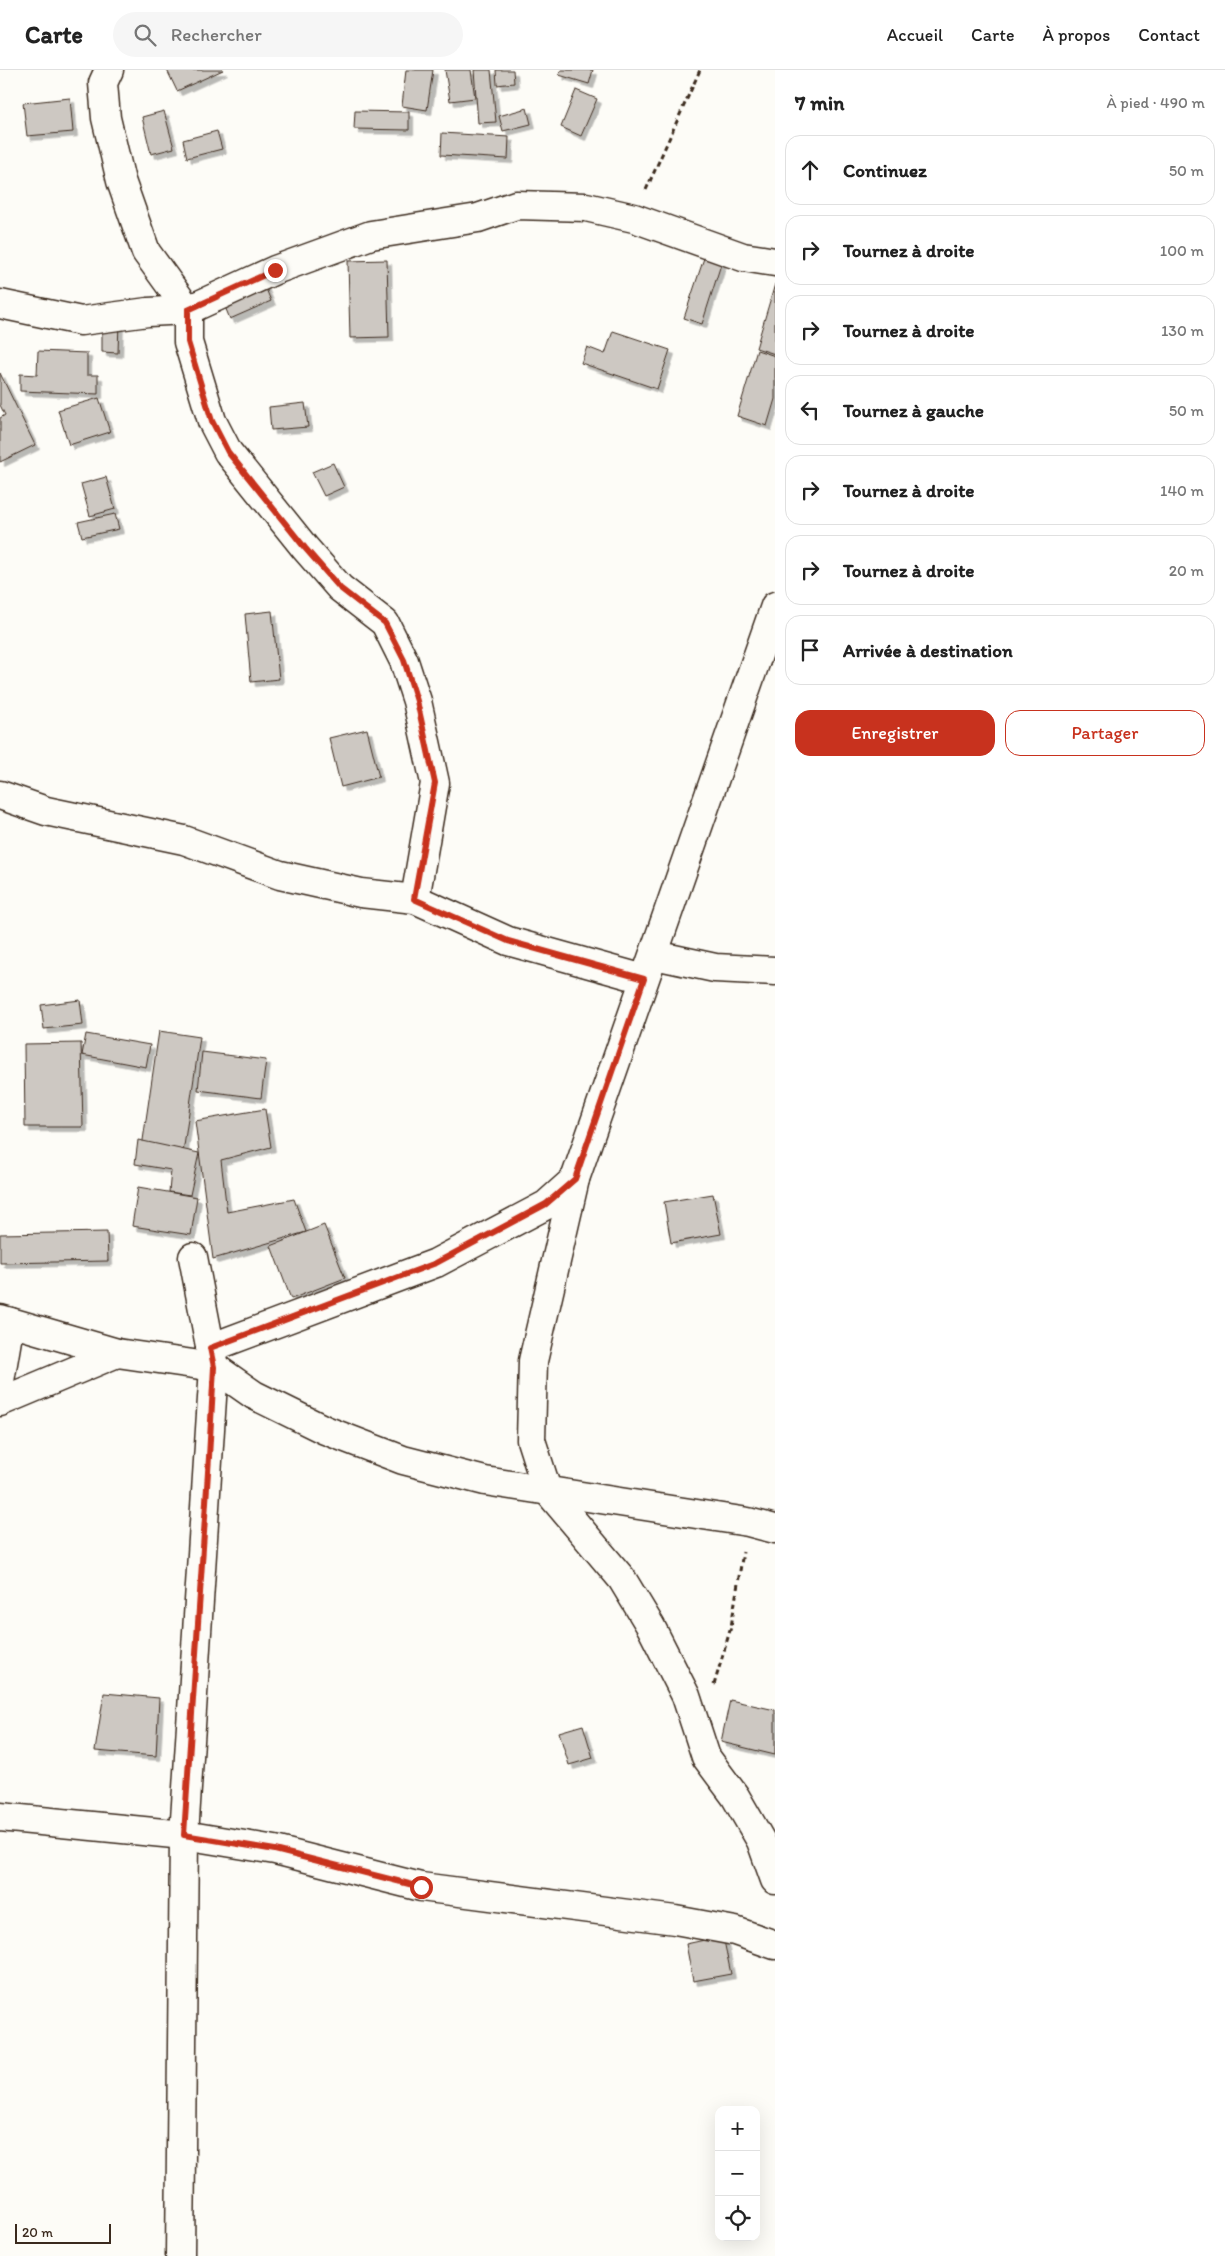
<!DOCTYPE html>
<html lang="fr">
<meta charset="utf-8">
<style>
:root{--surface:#fff;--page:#f6f6f6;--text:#222;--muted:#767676;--line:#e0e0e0;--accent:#c8321e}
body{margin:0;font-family:Itim,sans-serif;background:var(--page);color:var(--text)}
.controls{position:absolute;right:15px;bottom:15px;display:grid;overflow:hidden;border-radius:10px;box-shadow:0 5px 20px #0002}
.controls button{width:45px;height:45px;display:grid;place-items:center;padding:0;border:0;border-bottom:1px solid var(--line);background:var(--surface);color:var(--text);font:25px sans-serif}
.scale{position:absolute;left:15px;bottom:12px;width:96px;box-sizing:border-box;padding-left:5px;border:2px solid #3b2a1e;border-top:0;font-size:14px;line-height:18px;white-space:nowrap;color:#3b2a1e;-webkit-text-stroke:4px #fdfcf7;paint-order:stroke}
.stop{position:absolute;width:15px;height:15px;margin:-11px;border:4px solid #c8321e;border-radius:50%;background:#fff}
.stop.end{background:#c8321e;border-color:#fff;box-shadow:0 1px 5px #0008}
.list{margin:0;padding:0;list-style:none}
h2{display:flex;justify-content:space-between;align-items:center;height:65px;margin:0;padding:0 20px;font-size:21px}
h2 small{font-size:16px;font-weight:400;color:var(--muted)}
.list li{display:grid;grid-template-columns:32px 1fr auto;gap:15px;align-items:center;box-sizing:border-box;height:70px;margin:0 10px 10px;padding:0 10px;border:1px solid var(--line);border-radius:15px}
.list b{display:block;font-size:19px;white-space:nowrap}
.list em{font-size:16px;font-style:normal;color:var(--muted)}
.actions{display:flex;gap:10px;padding:15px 20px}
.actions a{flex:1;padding:11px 0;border:1px solid var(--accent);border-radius:15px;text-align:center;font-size:18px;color:var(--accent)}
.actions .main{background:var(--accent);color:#fff}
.icon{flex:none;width:28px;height:28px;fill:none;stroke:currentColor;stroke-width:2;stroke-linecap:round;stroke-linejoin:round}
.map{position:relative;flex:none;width:775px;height:2186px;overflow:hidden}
header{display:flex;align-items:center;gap:30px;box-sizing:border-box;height:70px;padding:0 25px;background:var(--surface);border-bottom:1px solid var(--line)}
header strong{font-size:24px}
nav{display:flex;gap:28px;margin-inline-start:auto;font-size:18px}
.search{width:350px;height:45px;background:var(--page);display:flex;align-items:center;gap:12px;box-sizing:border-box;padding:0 18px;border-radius:28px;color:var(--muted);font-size:19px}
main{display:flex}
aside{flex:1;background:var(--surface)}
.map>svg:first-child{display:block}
.building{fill:#cdc8c2;stroke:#3b2a1e;filter:url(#shadow)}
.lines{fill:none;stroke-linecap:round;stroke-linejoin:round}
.minor-casing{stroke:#3b2a1e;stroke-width:31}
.path{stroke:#3b2a1e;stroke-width:3;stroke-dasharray:5 4;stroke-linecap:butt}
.minor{stroke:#fdfcf7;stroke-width:28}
.route{stroke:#c8321e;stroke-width:6}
</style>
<header>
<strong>Carte</strong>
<div class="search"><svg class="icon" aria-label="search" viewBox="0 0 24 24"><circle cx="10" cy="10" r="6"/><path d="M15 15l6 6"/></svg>Rechercher</div>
<nav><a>Accueil</a><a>Carte</a><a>À propos</a><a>Contact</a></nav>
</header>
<main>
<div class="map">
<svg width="775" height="2186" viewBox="0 0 775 2186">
<defs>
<filter id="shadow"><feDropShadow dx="4.5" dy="4.5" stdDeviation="0" flood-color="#0004"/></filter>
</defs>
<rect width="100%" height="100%" fill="#fdfcf7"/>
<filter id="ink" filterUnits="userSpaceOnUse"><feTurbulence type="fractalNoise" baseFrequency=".02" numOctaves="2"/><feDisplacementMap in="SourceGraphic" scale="10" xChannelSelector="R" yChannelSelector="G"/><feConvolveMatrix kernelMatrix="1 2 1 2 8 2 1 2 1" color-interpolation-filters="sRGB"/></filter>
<g filter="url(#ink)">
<g class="building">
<polygon points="167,0 223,0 177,21"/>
<polygon points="406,0 433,0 427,40 402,36"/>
<polygon points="445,0 471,0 475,28 450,31"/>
<polygon points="474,0 491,0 496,52 478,53"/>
<polygon points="496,0 513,0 514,13 497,15"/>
<polygon points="561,0 593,0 589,14 559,5"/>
<polygon points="576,20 597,29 581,66 561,57"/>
<polygon points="70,28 73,62 27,66 23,33"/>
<polygon points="527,38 531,54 503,61 499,46"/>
<polygon points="164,41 174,78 151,84 142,47"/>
<polygon points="355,41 409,42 409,60 354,59"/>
<polygon points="217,61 222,79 187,88 183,70"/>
<polygon points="442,63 509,67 508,89 441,85"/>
<polygon points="706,182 723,188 702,254 684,248"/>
<polygon points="387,190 389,267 350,268 348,191"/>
<polygon points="262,209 271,231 230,249 221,227"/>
<polygon points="775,214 775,284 756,278"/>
<polygon points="102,251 119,251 118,283 102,282"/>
<polygon points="613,261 670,280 657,319 581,293 587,277 605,284"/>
<polygon points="757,280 775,286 775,329 767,356 737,346"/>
<polygon points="38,281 87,283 87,305 98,305 98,324 20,321 20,304 37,305"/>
<polygon points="0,303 35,375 0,392 0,348 5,345 0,335"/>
<polygon points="99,328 110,362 69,375 58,340"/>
<polygon points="305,333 308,357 271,360 269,337"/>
<polygon points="333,393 344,417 324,426 312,402"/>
<polygon points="106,407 115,439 90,446 81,414"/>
<polygon points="115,444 119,459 82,467 78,452"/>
<polygon points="272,541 279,609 251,612 245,544"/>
<polygon points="367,659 379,707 341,717 329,668"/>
<polygon points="80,930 83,955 44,959 41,935"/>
<polygon points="159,961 200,967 183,1083 142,1077"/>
<polygon points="86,964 150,975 146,997 82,985"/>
<polygon points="81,973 83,1057 25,1057 24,974"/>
<polygon points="202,982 266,990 261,1028 198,1020"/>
<polygon points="265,1039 271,1077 221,1090 227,1142 294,1129 306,1162 213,1189 195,1051"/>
<polygon points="138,1070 199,1083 190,1125 169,1122 171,1100 135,1094"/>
<polygon points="138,1117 197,1127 191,1165 132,1156"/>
<polygon points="713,1124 721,1164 671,1173 664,1132"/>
<polygon points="324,1155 345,1208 291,1229 271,1176"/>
<polygon points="107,1162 108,1191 0,1193 0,1164"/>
<polygon points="104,1623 159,1628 156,1686 95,1681"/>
<polygon points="730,1630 775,1640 775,1685 721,1672"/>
<polygon points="583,1655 593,1688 569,1695 559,1662"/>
<polygon points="723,1866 731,1904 693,1911 686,1874"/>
</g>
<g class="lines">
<defs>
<g id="minor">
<polyline points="109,0 103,13 106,48 121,111 146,182 188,240 188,272 212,351 228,382 305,478 340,518 385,553 404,591 417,631 435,713 415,829"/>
<polyline points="0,234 81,251 148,242 188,240 275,200 371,165 478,148 516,135 586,137 634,148 743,187 775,192"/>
<polyline points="775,536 575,1109 533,1291 531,1370 547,1420 622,1509 651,1557 686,1626 706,1687 735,1726 761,1771 775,1810"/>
<polyline points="0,725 46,741 184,770 280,805 361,823 415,829 508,871 644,909"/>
<polyline points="655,885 715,898 775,901"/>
<polyline points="0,1249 117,1283 214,1297 254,1325 325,1360 403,1390 485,1411 748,1452 775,1459"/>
<polyline points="210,1278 436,1193 546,1135 575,1109"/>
<polyline points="0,1311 10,1252"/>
<polyline points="0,1332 117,1283"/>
<polyline points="0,1747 184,1765 275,1780 421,1817 675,1850 735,1861 775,1875"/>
<polyline points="180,2186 184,1765 214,1297 193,1187"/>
</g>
</defs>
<use href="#minor" class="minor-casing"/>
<g class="path">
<polyline points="646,120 700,0"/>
<polyline points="714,1615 731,1557 743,1482"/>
</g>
<use href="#minor" class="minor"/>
</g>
</g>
<g class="lines" filter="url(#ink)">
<polyline class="route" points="275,200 188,240 188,272 212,351 228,382 305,478 340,518 385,553 404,590 417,631 435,713 414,829 508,871 644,909 575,1109 546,1134 436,1193 210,1278 214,1297 209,1387 184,1765 275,1780 421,1817"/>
</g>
</svg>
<div class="controls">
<button>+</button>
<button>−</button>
<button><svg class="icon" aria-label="locate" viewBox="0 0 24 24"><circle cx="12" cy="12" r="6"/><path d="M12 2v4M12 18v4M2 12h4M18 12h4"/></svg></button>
</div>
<div class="scale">20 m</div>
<div class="stop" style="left:421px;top:1817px"></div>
<div class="stop end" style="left:275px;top:200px"></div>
</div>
<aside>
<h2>7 min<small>À pied · 490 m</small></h2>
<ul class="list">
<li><svg class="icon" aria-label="ahead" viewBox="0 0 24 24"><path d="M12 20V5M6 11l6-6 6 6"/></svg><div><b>Continuez</b></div><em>50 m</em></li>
<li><svg class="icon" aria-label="right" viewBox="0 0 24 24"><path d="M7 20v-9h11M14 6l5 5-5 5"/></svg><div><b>Tournez à droite</b></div><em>100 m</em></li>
<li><svg class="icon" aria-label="right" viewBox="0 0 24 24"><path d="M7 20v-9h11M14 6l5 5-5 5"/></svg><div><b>Tournez à droite</b></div><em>130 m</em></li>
<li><svg class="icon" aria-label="left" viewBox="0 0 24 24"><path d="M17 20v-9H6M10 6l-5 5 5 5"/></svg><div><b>Tournez à gauche</b></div><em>50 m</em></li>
<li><svg class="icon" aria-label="right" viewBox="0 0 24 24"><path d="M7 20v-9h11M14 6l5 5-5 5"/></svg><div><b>Tournez à droite</b></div><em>140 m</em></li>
<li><svg class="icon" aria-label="right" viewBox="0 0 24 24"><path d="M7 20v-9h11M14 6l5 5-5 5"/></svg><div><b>Tournez à droite</b></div><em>20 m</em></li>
<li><svg class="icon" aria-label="arrive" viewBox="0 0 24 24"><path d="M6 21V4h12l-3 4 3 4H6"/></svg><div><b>Arrivée à destination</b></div></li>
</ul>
<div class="actions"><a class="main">Enregistrer</a><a>Partager</a></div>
</aside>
</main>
